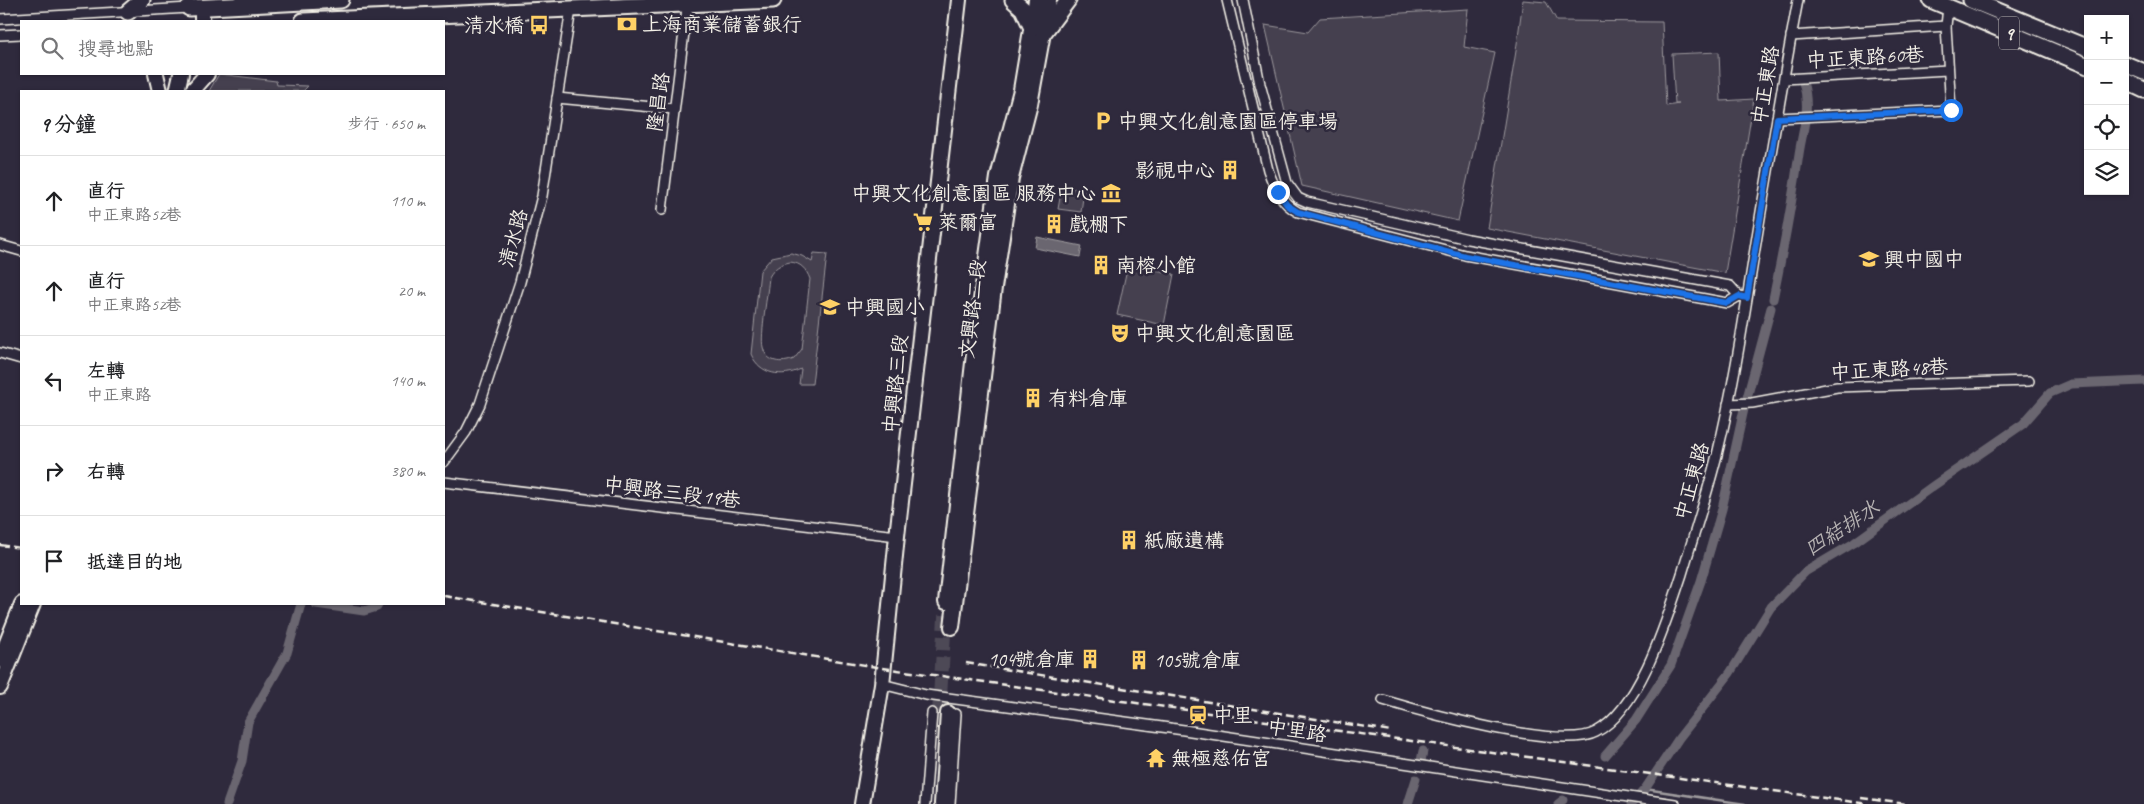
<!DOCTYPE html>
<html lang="zh-TW">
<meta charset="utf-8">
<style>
:root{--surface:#fff;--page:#f2f2f2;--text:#202124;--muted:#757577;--line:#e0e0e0}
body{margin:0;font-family:Caveat,"LXGW WenKai TC",sans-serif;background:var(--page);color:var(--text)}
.controls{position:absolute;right:15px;top:15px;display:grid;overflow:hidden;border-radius:0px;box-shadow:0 1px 4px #0004}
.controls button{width:45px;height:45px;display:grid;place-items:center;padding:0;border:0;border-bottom:1px solid var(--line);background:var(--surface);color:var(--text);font:25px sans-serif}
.stop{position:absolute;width:15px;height:15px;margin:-11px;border:4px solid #1a73e8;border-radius:50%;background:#fff}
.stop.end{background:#1a73e8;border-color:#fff;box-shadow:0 1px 5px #0008}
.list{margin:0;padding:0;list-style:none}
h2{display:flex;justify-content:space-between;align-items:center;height:65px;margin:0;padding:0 20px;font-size:21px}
h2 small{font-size:16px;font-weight:400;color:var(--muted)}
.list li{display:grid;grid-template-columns:32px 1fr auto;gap:15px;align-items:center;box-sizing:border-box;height:90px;padding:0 20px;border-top:1px solid var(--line)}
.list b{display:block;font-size:19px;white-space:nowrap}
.list p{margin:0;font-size:16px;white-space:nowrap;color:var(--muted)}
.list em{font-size:16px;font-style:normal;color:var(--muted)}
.icon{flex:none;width:28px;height:28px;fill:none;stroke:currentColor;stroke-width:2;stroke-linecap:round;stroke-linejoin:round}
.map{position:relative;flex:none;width:2144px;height:804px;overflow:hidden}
.search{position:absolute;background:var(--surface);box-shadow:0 1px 4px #0004;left:20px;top:20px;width:425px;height:55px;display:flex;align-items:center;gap:12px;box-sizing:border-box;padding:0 18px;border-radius:0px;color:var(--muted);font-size:19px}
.panel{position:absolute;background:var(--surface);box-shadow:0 1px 4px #0004;left:20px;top:90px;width:425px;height:515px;border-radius:0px}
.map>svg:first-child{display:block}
.green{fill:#454050;stroke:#9c989c;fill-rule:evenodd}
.water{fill:#6a6670;stroke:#a19ea0}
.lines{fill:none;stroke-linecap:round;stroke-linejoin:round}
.stream{stroke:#a19ea0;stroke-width:2.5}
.canal{stroke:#6a6670;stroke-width:9}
.secondary-tunnel{stroke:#4d4857;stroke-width:14;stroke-dasharray:14 7;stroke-linecap:butt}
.street-casing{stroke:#f4f1e8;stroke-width:12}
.secondary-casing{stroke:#f4f1e8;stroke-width:18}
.primary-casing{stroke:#f4f1e8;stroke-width:19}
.street{stroke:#2f2a3d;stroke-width:9}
.secondary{stroke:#2f2a3d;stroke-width:14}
.primary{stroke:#2f2a3d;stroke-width:15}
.rail{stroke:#f4f1e8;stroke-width:2.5;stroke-dasharray:8 4;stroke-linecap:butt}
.route{stroke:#1a73e8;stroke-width:6}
.labels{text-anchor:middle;stroke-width:5;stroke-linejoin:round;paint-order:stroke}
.shield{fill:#2f2a3d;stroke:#b9b5b5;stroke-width:1}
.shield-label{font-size:19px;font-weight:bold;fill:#f4f1e8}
.poi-label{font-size:20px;fill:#f4f1e8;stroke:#2f2a3d;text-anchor:start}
.street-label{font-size:20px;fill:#f4f1e8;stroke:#2f2a3d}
.water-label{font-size:21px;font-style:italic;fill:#b6b2b2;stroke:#2f2a3d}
</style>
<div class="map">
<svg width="2144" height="804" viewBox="0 0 2144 804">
<rect width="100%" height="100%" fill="#2f2a3d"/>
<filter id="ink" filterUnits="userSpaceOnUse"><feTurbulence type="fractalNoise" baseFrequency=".02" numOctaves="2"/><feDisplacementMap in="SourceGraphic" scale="10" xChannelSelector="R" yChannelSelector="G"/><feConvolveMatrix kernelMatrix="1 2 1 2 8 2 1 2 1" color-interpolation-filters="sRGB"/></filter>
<g filter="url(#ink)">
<g class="green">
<polygon points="1523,0 1546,2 1557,21 1662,22 1666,106 1679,104 1675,104 1672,54 1719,52 1721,101 1754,99 1725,273 1487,228 1516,51"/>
<polygon points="1468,9 1464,47 1495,53 1458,221 1302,186 1265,25 1308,32 1320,18"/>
<polygon points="219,74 276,81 277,85 308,86 303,91 209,91"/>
<polygon points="1062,187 1084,190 1081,212 1058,209"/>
<path d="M 791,253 L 802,256 L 812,262 L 814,253 L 827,254 L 812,384 L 799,384 L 801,369 C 782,378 760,375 751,354 L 760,271 L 772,257 ZM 790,262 C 801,263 806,269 810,279 L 802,349 L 794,359 C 782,364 766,363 763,347 C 760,337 768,290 769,277 C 774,268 780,264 790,262 Z"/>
<polygon points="1128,264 1174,274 1164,325 1117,315"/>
</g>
<polygon class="water" points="1037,237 1082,246 1080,257 1035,248"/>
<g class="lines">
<polyline class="stream" points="1645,789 1745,804"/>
<g class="canal">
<path d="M 1773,299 C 1783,251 1792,203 1799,154 C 1803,128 1811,108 1803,82"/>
<polyline points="316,604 364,611 377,607 378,604"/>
<polyline points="1605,756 1636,720 1671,665 1701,581 1722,509 1744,409 1771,308"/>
<polyline points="1421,761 1423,751"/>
<polyline points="227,804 242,761 248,722 287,653 301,604"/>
<polyline points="1408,804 1416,779"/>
<polyline points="1558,804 1563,800"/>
<polyline points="1631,804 1645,789 1679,738 1730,673 1771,607 1805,572 1854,543 1933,486 2023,424 2050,393 2071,384 2144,381"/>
</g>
<polyline class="secondary-tunnel" points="939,713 946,602"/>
<defs>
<g id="street">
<path d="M 1227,0 L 1268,170 C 1274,187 1281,203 1298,212 L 1465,255 L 1727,303 L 1739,296"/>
<polyline points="1243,0 1260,84 1287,183 1298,198 1307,202 1468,239 1730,286 1739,296 1745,297"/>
<polyline points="0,19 189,8"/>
<polyline points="0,35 21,34"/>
<polyline points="1791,36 1946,26"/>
<polyline points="1784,79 1948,70"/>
<polyline points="557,98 674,109"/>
<polyline points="1777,118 1951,110 1946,26 1948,7"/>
<polyline points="662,210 688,0"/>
<polyline points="0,245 21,251"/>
<polyline points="0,353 21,359"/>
<polyline points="1728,404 1752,403 1837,387 2029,381"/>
<polyline points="444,462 466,432 480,404 520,282 542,196 571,9"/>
<polyline points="444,482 897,536"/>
<polyline points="882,684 926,695 1184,730 1675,804"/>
<path d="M 1383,700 C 1423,712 1562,751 1596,732 C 1640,709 1667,619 1682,574 C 1694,534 1707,495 1717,455 C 1737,373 1748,289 1762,206 C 1774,137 1785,68 1798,0"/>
<polyline points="925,804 932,713"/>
<polyline points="950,804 956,714"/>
</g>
<g id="secondary">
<polyline points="202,7 202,21"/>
<polyline points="156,74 160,91"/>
<polyline points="177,91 181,74"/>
<polyline points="192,91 207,74"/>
<polyline points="946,602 976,336 998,177 1021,90 1036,0"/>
<polyline points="952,627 994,288 1011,178 1030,104 1049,0"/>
<polyline points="0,660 22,604"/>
<polyline points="0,687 33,604"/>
<polyline points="862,804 882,684 897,536 959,0"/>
<polyline points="942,804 948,713"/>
</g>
<g id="primary">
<polyline points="1013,0 1023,9 1032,28"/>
<polyline points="1931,0 2088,66"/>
<polyline points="1971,0 2088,48"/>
<polyline points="189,8 341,0"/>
<polyline points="128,12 142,0"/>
<polyline points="303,21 773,0"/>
<polyline points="1044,32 1068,0"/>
<polyline points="2125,64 2144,72"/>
<polyline points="2125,81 2144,90"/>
</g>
</defs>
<use href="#street" class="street-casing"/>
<use href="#secondary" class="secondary-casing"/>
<use href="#primary" class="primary-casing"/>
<use href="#street" class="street"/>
<use href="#secondary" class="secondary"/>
<use href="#primary" class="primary"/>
<g class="rail">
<polyline points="0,545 21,548"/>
<polyline points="444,596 883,668 1868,804"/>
<polyline points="966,663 1391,731"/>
<polyline points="1861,798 1906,804"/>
</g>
</g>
</g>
<g class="lines" filter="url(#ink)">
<polyline class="route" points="1278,192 1287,205 1298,212 1465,256 1727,303 1739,296 1747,298 1777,118 1951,110"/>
</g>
<defs>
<symbol id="bank-bare" viewBox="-9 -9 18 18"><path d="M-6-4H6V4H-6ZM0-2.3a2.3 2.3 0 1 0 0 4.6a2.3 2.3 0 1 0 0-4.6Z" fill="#ffd166" stroke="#2f2a3d" stroke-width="2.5" paint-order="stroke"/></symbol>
<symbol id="bus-bare" viewBox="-9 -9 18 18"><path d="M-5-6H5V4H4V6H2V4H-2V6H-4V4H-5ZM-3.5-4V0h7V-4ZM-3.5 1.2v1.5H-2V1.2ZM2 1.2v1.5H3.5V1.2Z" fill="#ffd166" stroke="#2f2a3d" stroke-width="2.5" paint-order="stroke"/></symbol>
<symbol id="parking-bare" viewBox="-9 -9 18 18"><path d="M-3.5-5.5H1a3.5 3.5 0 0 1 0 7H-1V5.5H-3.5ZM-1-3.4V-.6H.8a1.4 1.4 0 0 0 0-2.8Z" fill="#ffd166" stroke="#2f2a3d" stroke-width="2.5" paint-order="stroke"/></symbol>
<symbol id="building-bare" viewBox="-9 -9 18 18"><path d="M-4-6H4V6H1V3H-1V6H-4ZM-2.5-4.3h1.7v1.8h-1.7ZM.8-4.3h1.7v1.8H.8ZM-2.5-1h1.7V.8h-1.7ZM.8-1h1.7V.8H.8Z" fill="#ffd166" stroke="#2f2a3d" stroke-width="2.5" paint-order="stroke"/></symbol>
<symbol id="museum-bare" viewBox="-9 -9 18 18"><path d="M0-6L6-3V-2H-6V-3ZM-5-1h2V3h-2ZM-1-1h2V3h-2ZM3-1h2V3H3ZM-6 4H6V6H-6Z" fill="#ffd166" stroke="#2f2a3d" stroke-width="2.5" paint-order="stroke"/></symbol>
<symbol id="supermarket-bare" viewBox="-9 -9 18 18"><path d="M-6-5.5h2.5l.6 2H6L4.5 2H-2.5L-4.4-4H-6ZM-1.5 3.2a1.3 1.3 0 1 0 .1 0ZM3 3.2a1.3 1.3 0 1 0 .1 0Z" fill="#ffd166" stroke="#2f2a3d" stroke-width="2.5" paint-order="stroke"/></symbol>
<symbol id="school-bare" viewBox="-9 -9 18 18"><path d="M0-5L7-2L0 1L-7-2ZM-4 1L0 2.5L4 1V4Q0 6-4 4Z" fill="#ffd166" stroke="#2f2a3d" stroke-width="2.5" paint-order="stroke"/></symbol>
<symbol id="theatre-bare" viewBox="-9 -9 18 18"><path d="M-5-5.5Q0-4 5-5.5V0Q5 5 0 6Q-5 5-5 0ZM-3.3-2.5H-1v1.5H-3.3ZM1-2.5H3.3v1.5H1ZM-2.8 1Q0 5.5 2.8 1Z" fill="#ffd166" stroke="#2f2a3d" stroke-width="2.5" paint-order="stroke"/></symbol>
<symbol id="station-bare" viewBox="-9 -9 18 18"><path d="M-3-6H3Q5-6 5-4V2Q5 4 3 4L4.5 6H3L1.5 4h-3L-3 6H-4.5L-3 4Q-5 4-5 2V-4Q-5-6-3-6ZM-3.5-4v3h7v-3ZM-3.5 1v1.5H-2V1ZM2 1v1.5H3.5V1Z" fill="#ffd166" stroke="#2f2a3d" stroke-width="2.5" paint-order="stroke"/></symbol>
<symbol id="temple-bare" viewBox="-9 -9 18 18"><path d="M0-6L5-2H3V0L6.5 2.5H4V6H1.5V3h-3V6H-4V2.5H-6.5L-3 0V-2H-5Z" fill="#ffd166" stroke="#2f2a3d" stroke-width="2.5" paint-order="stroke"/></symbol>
</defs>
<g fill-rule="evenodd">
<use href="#bank-bare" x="613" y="10" width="28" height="28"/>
<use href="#bus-bare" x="525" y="11" width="28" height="28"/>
<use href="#parking-bare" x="1089" y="107" width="28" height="28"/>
<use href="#building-bare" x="1216" y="156" width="28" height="28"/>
<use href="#museum-bare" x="1097" y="179" width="28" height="28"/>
<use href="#supermarket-bare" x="909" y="208" width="28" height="28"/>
<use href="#building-bare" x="1040" y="210" width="28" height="28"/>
<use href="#school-bare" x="1855" y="245" width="28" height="28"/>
<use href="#building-bare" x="1087" y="251" width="28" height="28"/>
<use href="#school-bare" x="816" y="293" width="28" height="28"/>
<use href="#theatre-bare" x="1106" y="319" width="28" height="28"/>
<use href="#building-bare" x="1019" y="384" width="28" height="28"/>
<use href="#building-bare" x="1115" y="526" width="28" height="28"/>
<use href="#building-bare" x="1076" y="645" width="28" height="28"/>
<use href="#building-bare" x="1125" y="646" width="28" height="28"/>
<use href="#station-bare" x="1184" y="701" width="28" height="28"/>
<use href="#temple-bare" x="1142" y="744" width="28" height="28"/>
</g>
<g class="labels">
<rect class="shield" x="1999" y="16.5" width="20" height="33" rx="4"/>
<g class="shield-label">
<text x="2009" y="40">9</text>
</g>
<g class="poi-label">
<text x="642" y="31">上海商業儲蓄銀行</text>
<text x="524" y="32" text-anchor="end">清水橋</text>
<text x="1118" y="128">中興文化創意園區停車場</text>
<text x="1215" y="177" text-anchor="end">影視中心</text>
<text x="1096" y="200" text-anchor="end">中興文化創意園區 服務中心</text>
<text x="938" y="229">萊爾富</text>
<text x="1069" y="231">戲棚下</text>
<text x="1884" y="266">興中國中</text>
<text x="1116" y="272">南榕小館</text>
<text x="845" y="314">中興國小</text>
<text x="1135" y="340">中興文化創意園區</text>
<text x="1048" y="405">有料倉庫</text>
<text x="1144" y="547">紙廠遺構</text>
<text x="1075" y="666" text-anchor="end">104號倉庫</text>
<text x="1154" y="667">105號倉庫</text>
<text x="1213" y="722">中里</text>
<text x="1171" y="765">無極慈佑宮</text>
</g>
<g class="street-label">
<text transform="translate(1865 57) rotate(-3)" y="7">中正東路60巷</text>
<text transform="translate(1765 85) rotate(-80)" y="7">中正東路</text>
<text transform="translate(658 102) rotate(-82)" y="7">隆昌路</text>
<text transform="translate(513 238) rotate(-75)" y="7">清水路</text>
<text transform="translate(972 309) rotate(-83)" y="7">文興路二段</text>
<text transform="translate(1889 369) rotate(-3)" y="7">中正東路48巷</text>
<text transform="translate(895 384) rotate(-84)" y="7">中興路三段</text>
<text transform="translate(1691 481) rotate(-74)" y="7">中正東路</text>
<text transform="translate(672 492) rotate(7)" y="7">中興路三段19巷</text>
<text transform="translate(1297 730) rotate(9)" y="7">中里路</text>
</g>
<g class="water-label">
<text transform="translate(1842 528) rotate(-33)" y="7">四結排水</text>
</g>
</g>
</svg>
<div class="controls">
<button>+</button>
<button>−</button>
<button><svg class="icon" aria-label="locate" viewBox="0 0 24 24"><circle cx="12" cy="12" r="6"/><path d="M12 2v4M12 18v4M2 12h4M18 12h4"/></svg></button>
<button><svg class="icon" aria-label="layers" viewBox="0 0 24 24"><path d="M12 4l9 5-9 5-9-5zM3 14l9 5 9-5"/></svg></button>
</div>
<div class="stop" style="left:1951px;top:110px"></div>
<div class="stop end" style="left:1278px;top:192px"></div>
<div class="search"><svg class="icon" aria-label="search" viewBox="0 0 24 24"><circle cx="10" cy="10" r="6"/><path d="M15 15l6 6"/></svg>搜尋地點</div>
<section class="panel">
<h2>9 分鐘<small>步行 · 650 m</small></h2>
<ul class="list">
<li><svg class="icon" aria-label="ahead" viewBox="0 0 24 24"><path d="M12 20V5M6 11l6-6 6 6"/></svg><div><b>直行</b><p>中正東路52巷</p></div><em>110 m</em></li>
<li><svg class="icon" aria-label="ahead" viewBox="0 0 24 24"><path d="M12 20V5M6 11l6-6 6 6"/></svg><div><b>直行</b><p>中正東路52巷</p></div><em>20 m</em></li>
<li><svg class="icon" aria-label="left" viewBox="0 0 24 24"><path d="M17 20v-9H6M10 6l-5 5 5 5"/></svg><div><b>左轉</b><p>中正東路</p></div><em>140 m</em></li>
<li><svg class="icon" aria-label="right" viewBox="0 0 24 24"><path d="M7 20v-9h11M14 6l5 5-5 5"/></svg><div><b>右轉</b></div><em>380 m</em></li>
<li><svg class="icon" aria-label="arrive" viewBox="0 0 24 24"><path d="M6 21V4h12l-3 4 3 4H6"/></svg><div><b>抵達目的地</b></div></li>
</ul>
</section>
</div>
